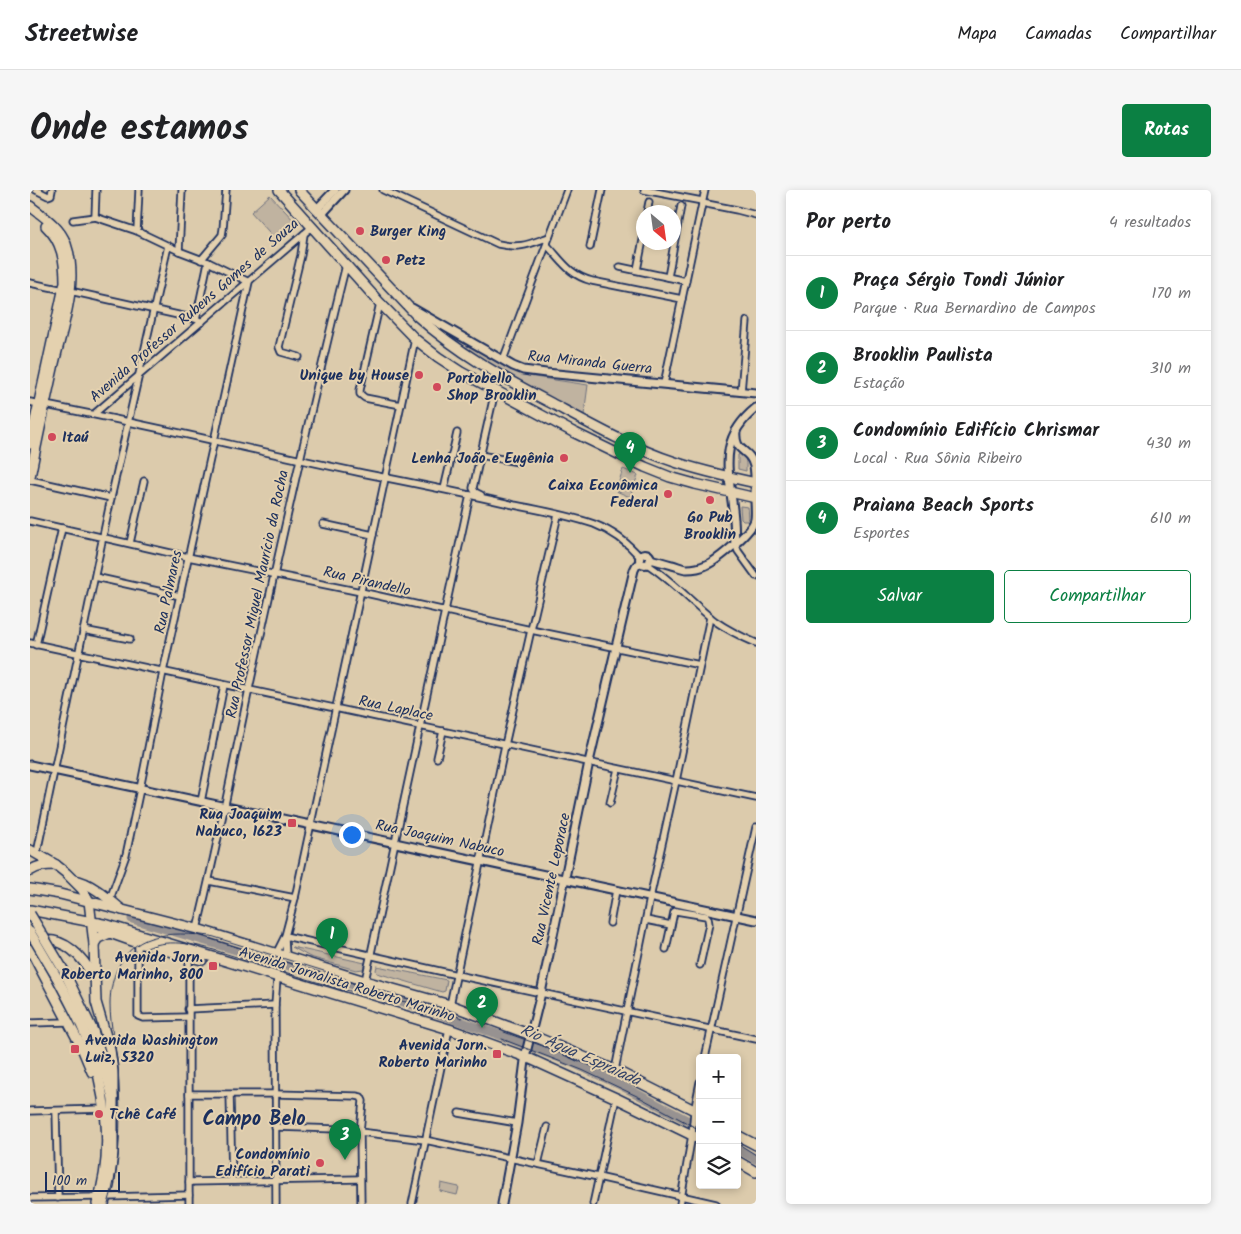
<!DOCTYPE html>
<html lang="pt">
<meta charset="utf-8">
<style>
:root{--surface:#fff;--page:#f6f6f6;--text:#202124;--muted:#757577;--line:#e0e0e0;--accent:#0b8043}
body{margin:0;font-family:Kalam,sans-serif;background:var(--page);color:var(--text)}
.controls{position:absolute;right:15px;bottom:15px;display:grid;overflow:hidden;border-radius:5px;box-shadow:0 2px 8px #0003}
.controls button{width:45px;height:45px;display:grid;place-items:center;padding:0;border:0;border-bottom:1px solid var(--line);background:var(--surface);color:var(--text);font:25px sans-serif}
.compass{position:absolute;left:606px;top:15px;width:45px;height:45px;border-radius:50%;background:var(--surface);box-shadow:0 2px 8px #0003;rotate:151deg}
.scale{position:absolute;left:15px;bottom:12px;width:75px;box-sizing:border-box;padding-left:5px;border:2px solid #1b2f5e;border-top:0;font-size:14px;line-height:18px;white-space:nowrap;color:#1b2f5e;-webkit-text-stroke:4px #e4d1af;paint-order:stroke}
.you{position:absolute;left:321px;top:644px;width:18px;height:18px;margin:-12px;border:4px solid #fff;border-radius:50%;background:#1a73e8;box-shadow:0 0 0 8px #1a73e833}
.badge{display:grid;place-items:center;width:32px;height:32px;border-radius:50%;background:var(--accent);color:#fff;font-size:16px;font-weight:700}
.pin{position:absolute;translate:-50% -41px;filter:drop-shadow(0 1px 2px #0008)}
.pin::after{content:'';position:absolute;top:26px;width:18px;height:15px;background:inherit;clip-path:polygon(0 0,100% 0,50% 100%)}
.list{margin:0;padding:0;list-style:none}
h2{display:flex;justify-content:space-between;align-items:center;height:65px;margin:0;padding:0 20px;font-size:21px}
h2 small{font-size:16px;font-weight:400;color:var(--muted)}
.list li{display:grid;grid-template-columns:32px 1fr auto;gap:15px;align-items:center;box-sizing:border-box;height:75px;padding:0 20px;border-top:1px solid var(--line)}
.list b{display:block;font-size:19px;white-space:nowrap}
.list p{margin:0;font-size:16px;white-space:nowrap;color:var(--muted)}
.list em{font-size:16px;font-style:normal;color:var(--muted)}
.actions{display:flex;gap:10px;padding:15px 20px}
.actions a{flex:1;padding:11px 0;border:1px solid var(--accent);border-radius:5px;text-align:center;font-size:18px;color:var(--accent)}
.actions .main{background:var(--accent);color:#fff}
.icon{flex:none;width:28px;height:28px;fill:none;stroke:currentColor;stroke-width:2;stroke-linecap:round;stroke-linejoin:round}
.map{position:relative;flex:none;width:726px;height:1014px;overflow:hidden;border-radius:5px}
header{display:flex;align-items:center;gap:30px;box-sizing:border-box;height:70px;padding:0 25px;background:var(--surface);border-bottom:1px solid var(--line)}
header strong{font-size:24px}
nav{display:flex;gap:28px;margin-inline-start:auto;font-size:18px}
.intro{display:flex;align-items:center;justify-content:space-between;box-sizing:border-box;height:120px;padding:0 30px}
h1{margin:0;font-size:35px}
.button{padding:12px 22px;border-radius:5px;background:var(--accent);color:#fff;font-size:18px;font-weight:700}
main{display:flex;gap:30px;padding:0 30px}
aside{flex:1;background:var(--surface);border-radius:5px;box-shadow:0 2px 8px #0003}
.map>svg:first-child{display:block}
.park{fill:#c0b3a0;stroke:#6e717f}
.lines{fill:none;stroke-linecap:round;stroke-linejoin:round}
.river{stroke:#979291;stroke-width:9}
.minor-casing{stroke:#1b2f5e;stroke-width:9}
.tertiary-casing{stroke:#1b2f5e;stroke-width:11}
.primary-casing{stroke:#1b2f5e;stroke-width:12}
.trunk-casing{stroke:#1b2f5e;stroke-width:12}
.minor{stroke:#e4d1af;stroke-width:5.5}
.tertiary{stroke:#e4d1af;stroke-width:7}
.primary{stroke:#e4d1af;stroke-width:9}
.trunk{stroke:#e4d1af;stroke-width:9}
.rail{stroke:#1b2f5e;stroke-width:1}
.trunk-bridge-casing{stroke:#1b2f5e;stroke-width:12;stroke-linecap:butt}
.trunk-bridge{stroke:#e4d1af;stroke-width:9}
.poi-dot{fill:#d1495b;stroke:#e4d1af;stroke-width:2}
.labels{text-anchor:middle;stroke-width:4;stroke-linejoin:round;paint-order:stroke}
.poi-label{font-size:15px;font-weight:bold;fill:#1b2f5e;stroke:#e4d1af;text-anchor:end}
.street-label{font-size:15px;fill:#1b2f5e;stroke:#e4d1af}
.water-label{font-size:16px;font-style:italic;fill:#344368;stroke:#e4d1af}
.district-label{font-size:20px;font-weight:bold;fill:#1b2f5e;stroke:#e4d1af}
</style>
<header>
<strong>Streetwise</strong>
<nav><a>Mapa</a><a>Camadas</a><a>Compartilhar</a></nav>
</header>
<div class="intro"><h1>Onde estamos</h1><a class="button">Rotas</a></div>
<main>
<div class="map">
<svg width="726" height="1014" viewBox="0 0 726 1014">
<rect width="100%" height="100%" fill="#dccbac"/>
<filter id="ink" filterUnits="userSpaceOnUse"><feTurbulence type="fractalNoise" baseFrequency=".02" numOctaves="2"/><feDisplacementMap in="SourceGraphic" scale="10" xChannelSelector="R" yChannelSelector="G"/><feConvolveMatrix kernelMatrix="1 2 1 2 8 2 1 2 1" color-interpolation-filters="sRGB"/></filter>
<g filter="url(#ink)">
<g class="park">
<polygon points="240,5 267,34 248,52 221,22"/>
<polygon points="439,153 483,180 498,186 558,195 554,225 494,194 436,159"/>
<path d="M 711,263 C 717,268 716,274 716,281 L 708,279 L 708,265 Z"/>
<polygon points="593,279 608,285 600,307 586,301"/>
<polygon points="710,316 718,317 719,328 717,331 713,331 711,329"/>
<polygon points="262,757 335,773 333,779 326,780 280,767"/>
<polygon points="347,776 417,790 415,801 412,802 347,783 346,780"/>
<polygon points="411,993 429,997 427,1005 410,1001"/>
</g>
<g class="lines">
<g class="river">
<polyline points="102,729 333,798 470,845 543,873 590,895 670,937"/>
<polyline points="707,958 726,969"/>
</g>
<defs>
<g id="minor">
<polyline points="6,0 18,6 21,5 22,0"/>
<path d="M 353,0 L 468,54 C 490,59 499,54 519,47"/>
<polyline points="614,0 672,11"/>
<polyline points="672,13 707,20 726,25"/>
<polyline points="617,22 619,12"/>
<polyline points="65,27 66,0"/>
<polyline points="43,30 65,27 107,41 149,61 178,72 219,92 133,482 110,599 96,665 79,712"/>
<polyline points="107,41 109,0"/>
<path d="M 517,55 C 532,71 539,85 562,91 L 652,109"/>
<polyline points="560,57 572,0"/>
<polyline points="149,61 152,0"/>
<polyline points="171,70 187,51 192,45 193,39 196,0"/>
<polyline points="590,77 656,91"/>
<polyline points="607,80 614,45"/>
<polyline points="638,87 651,16"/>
<polyline points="0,93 34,100"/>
<polyline points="40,101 166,129 172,132"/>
<polyline points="350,113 330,200 330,204 335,208 371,215"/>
<polyline points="166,129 178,72"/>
<polyline points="269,167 251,162 249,157 271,65 274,44"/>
<polyline points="473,170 537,0"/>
<polyline points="634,194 675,0"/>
<polyline points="711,202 717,131"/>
<polyline points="0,212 9,214"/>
<path d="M 15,215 C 121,235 226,261 332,283 C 383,293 433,303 484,315 C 510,320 538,325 564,334 C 582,341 598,353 610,367"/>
<polyline points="64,224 282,37"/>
<polyline points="450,265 488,272"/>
<polyline points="0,290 81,308"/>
<polyline points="414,299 427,243"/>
<polyline points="451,305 445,302 443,298 465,201"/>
<polyline points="0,331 158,367 331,402 501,440 670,475"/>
<polyline points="293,334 343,345"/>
<polyline points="100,353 114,291"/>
<polyline points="705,353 708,361 726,386"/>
<path d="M 617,374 C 642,390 662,413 685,431 C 698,440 712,447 726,453"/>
<polyline points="65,387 150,406"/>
<polyline points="53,440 100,449"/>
<polyline points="0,453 726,608"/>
<polyline points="6,455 32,338"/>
<polyline points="407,568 413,541"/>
<polyline points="171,612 194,495"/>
<polyline points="580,613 588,579"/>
<polyline points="8,658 81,308 138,56"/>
<polyline points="179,691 265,708"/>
<polyline points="616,730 641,735"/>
<polyline points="580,733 586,700"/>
<path d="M 167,739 C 187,659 202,579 219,499 C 250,357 281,216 316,75"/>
<polyline points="255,746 427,785 726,849"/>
<polyline points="255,748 256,767"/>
<polyline points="108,753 108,826 113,828 158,827"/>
<polyline points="636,759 644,722 646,721 676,726 678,728 679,734 670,775"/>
<polyline points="246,764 255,746 265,708 385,149"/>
<polyline points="159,767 159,1014"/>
<polyline points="335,791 440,305"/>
<polyline points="420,815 475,555 501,440 528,325"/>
<polyline points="158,819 245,815"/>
<polyline points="0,833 38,832"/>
<polyline points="675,868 726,637"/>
<polyline points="585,880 620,708 646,591 680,427"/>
<polyline points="159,904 245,904 326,906 331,907 333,911 330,942 331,1014"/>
<polyline points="200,905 202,990"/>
<polyline points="0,921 74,919"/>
<polyline points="26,921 28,1008"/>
<polyline points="429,923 487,933"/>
<polyline points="245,937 307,939"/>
<polyline points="330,942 395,950 568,987 686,1014"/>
<polyline points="508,974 517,937"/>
<polyline points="159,992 330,989"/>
<polyline points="76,1007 159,1005"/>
<polyline points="0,1008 69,1007"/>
<polyline points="246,1014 245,815 247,788"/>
<polyline points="382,1014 419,839"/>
<polyline points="563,1014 586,908"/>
<polyline points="650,1014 662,945 664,922 670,892"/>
</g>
<g id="tertiary">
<polyline points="287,19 305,0"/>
<polyline points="292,24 314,0"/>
<polyline points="382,118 483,176 493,180 516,183 726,203"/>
<path d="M 705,353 C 704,345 705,338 704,330 C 701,285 684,252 726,218"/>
<circle cx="615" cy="369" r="5.5"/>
<path d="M 620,369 C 628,371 635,373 642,375 C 647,376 652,379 657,379 C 663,379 670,378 676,375 C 687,371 723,341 725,329 C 726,323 725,316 725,310 C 725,299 726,287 724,276 C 719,257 704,264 706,241"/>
<polyline points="0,575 726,730"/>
<polyline points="472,1014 487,933 496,863 511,803 559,572 604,380 606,376 610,372"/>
</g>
<g id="primary">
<polyline points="249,0 350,113 385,149 408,167 431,182 543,242 615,277 640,287 665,294 726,308"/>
<path d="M 269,0 L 387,126 C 427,162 473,188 521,213 C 560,234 602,258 645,272 C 671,281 699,287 726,293"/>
<polyline points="0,699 30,704 167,739 335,791 420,815 501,845 585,880 670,923"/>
<polyline points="0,720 78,735 419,839 496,867 586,908 670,949"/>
<polyline points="69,733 70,738 80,743 108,753 172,770"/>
<polyline points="707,945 726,955"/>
<polyline points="707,971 726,982"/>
</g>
<g id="trunk">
<path d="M 0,16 C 14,27 30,37 36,54 C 50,93 31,140 23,178 C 15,214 7,251 0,287"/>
<path d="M 0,254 L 35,92 C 35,71 32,51 16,36"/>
<polyline points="0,660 26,675 36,683 52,699 59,711 64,754 66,812 80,860 83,881 83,908"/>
<path d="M 0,681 C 8,675 17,675 26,675"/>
<path d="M 44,690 C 60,692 79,709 92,720"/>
<path d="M 10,751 C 34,746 54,768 63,787"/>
<polyline points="64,754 68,748 80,743"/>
<polyline points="0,759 52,858 62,882"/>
<polyline points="34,781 63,841 72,868 83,908 83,964 79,996 74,1014"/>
<path d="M 26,786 C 36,805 47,824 55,844 C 76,896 85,961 67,1014"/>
</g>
</defs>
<use href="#minor" class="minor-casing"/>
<use href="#tertiary" class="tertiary-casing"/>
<use href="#primary" class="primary-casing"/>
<use href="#trunk" class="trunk-casing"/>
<use href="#minor" class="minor"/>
<use href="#tertiary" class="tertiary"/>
<use href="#primary" class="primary"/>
<use href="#trunk" class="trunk"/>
<g class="rail">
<path d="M 103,767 C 125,747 155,752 181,759 L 309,799 L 337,804"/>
<polyline points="474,842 521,859 549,872"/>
<polyline points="472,849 552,880 611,908 670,940"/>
<polyline points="707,953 726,965"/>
<path d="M 78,1014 C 92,971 91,923 88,878 C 86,857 80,836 80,814 C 80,787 92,757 121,748 C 140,742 161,744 181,746 L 310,786 L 337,801 L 362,809 L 400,817 L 432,828"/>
</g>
<defs>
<g id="trunk-bridge">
<polyline points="0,724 34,781"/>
<polyline points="0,742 26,786"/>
</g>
</defs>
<use href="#trunk-bridge" class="trunk-bridge-casing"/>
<use href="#trunk-bridge" class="trunk-bridge"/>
</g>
</g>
<g class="poi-dot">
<circle cx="330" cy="41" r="5"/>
<circle cx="356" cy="70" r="5"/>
<circle cx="389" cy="185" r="5"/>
<circle cx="407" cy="197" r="5"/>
<circle cx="22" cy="247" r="5"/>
<circle cx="534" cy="268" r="5"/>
<circle cx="638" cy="304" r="5"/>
<circle cx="680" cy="310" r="5"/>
<rect x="257" y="628" width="10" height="10" rx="2.5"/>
<rect x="178" y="771" width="10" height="10" rx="2.5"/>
<rect x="40" y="854" width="10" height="10" rx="2.5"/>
<rect x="462" y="859" width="10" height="10" rx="2.5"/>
<circle cx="69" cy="924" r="5"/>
<circle cx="290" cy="973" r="5"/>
</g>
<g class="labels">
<g class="poi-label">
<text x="340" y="46" text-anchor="start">Burger King</text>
<text x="366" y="75" text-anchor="start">Petz</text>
<text x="379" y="190">Unique by House</text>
<text x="417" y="193" text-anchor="start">Portobello<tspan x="417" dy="17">Shop Brooklin</tspan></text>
<text x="32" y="252" text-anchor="start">Itaú</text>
<text x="524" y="273">Lenha João e Eugênia</text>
<text x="628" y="300">Caixa Econômica<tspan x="628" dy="17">Federal</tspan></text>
<text x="680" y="332" text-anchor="middle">Go Pub<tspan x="680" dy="17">Brooklin</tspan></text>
<text x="252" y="629">Rua Joaquim<tspan x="252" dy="17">Nabuco, 1623</tspan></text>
<text x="173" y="772">Avenida Jorn.<tspan x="173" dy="17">Roberto Marinho, 800</tspan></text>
<text x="55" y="855" text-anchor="start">Avenida Washington<tspan x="55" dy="17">Luiz, 5320</tspan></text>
<text x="457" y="860">Avenida Jorn.<tspan x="457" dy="17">Roberto Marinho</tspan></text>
<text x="79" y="929" text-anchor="start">Tchê Café</text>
<text x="280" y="969">Condomínio<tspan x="280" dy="17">Edifício Parati</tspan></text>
</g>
<g class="street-label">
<text transform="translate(164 120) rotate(-41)" y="5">Avenida Professor Rubens Gomes de Souza</text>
<text transform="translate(560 172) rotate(6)" y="5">Rua Miranda Guerra</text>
<text transform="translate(337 391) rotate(13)" y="5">Rua Pirandello</text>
<text transform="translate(138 402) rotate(-78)" y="5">Rua Palmares</text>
<text transform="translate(227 404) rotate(-78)" y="5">Rua Professor Miguel Maurício da Rocha</text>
<text transform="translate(366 518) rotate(12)" y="5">Rua Laplace</text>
<text transform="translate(410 648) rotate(12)" y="5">Rua Joaquim Nabuco</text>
<text transform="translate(521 689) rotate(-78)" y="5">Rua Vicente Leporace</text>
<text transform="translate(317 794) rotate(17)" y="5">Avenida Jornalista Roberto Marinho</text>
</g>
<g class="water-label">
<text transform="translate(551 864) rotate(24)" y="6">Rio Água Espraiada</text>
</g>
<g class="district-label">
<text x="224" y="935">Campo Belo</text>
</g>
</g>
</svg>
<div class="controls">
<button>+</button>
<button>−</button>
<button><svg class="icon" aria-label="layers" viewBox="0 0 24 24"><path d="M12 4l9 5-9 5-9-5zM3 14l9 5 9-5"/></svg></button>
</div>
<svg class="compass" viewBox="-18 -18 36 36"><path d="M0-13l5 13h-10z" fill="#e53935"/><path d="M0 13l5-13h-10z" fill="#757577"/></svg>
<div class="scale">100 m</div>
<div class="you"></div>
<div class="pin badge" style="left:302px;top:769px">1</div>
<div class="pin badge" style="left:452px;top:838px">2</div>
<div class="pin badge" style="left:315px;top:970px">3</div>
<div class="pin badge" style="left:600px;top:283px">4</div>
</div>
<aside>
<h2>Por perto<small>4 resultados</small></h2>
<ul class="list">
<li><span class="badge">1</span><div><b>Praça Sérgio Tondi Júnior</b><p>Parque · Rua Bernardino de Campos</p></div><em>170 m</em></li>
<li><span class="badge">2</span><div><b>Brooklin Paulista</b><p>Estação</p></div><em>310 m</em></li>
<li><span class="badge">3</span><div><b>Condomínio Edifício Chrismar</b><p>Local · Rua Sônia Ribeiro</p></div><em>430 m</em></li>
<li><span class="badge">4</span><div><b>Praiana Beach Sports</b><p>Esportes</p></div><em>610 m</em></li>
</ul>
<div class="actions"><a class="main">Salvar</a><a>Compartilhar</a></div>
</aside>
</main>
